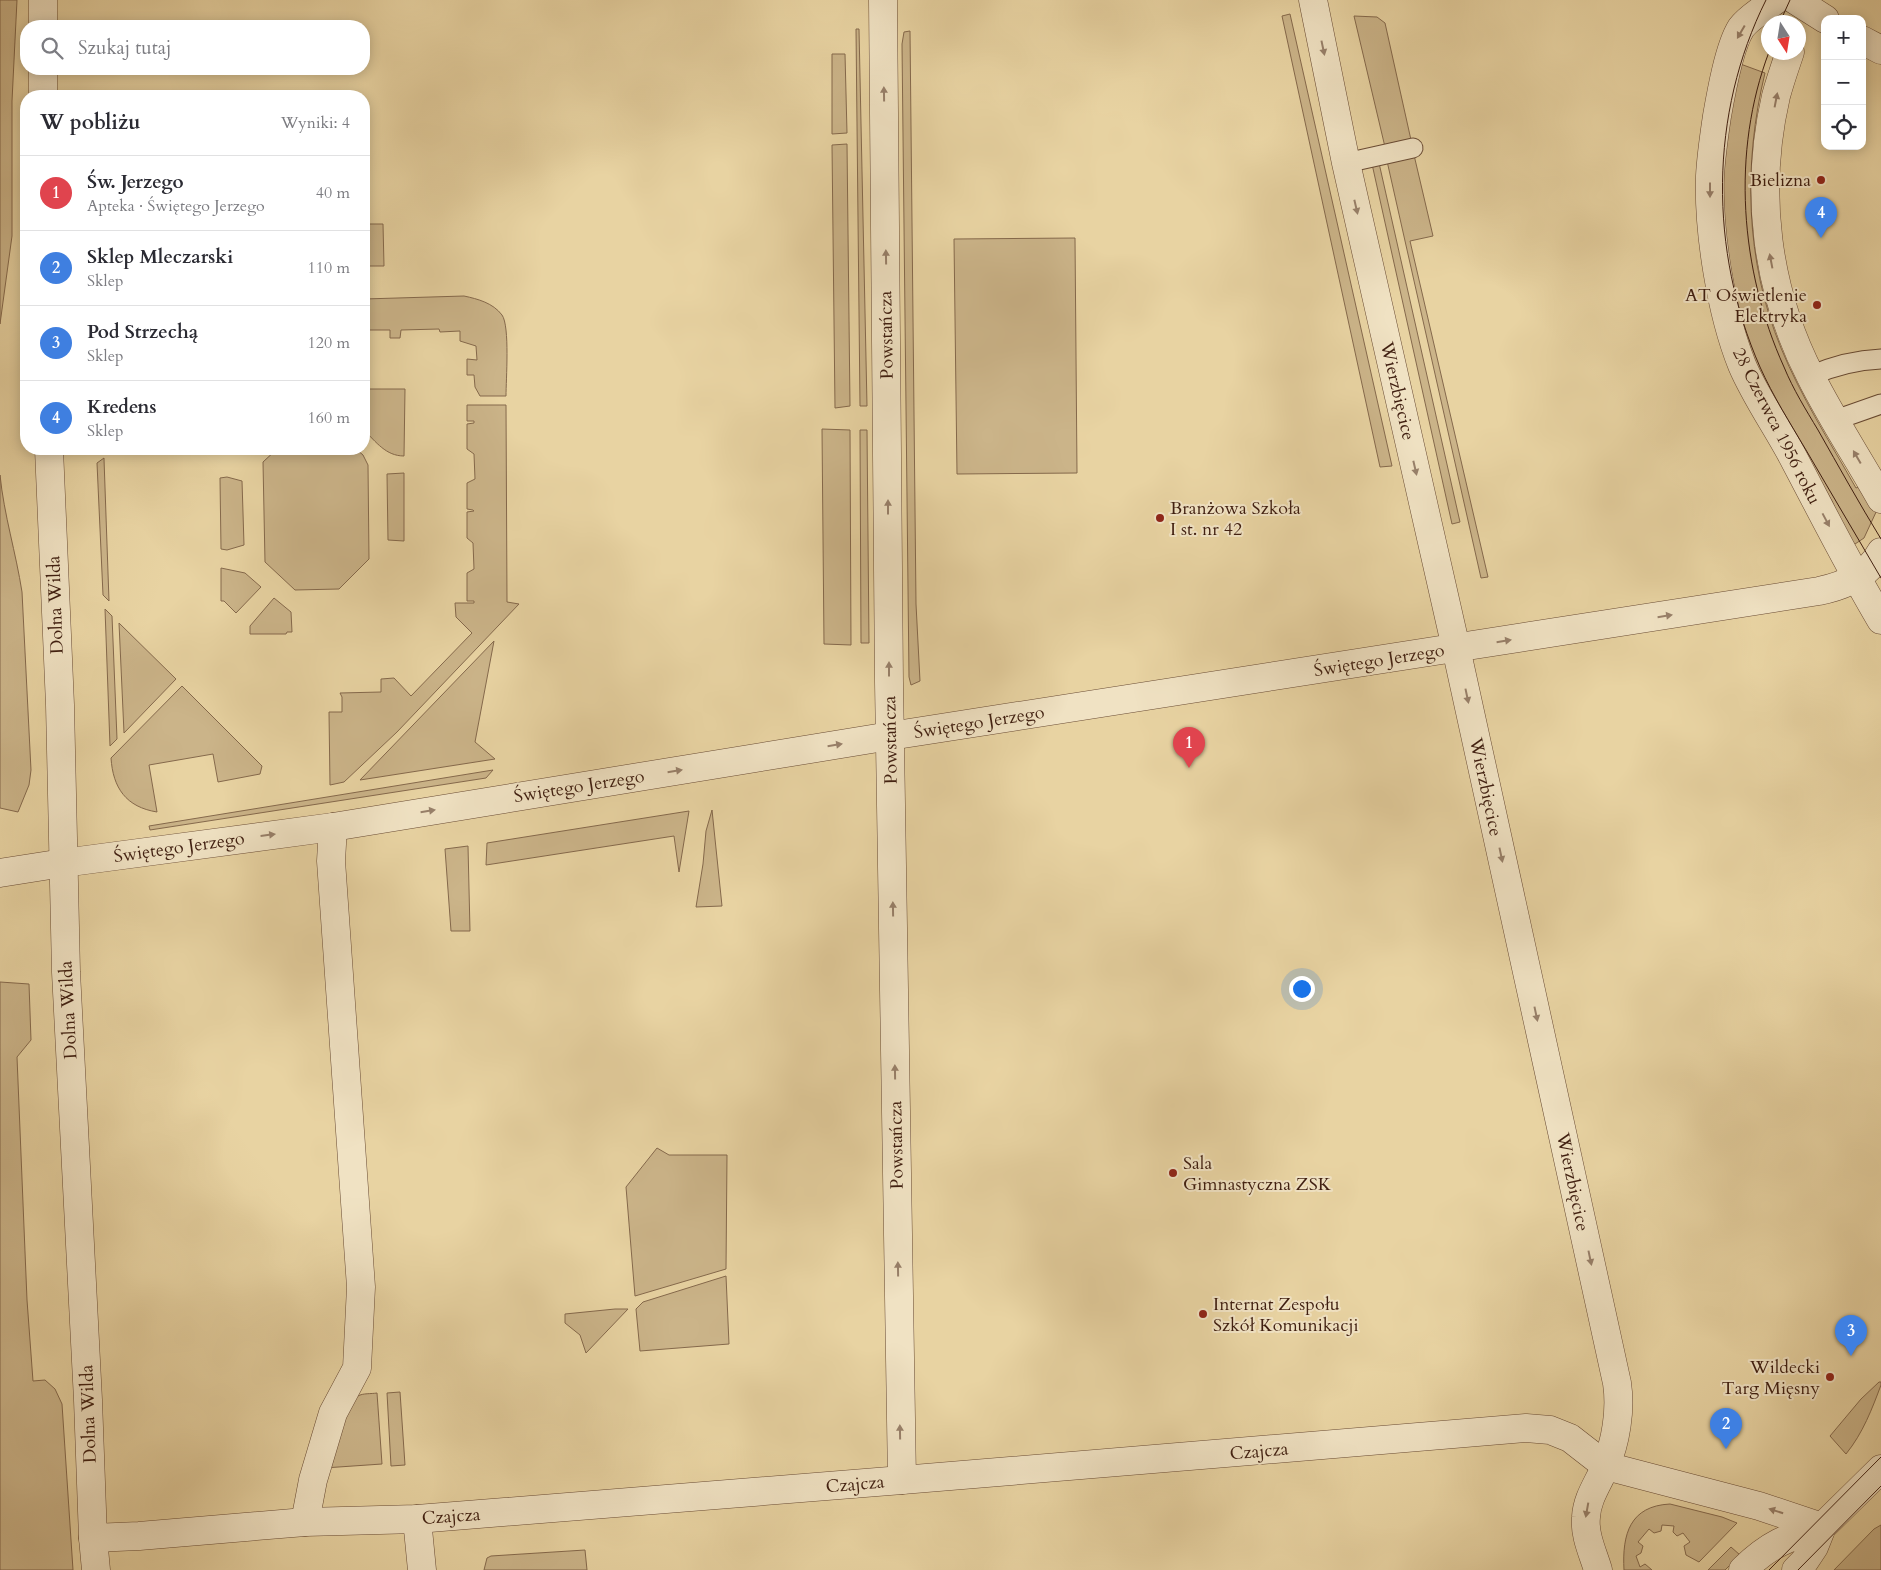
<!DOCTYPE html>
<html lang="pl">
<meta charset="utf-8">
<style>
:root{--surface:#fff;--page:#f7f7f7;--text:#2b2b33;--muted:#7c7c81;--line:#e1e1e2;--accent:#8f2418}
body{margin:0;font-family:Cardo,serif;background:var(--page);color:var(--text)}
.controls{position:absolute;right:15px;top:15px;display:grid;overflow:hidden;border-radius:10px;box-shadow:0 2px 12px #0003}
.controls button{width:45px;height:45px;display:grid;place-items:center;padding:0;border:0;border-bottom:1px solid var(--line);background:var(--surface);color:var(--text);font:25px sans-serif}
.compass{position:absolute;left:1761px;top:15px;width:45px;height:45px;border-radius:50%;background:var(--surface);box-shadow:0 2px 12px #0003;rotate:168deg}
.you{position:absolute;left:1301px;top:988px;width:18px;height:18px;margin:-12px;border:4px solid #fff;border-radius:50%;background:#1a73e8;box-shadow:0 0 0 8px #1a73e833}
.badge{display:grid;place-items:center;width:32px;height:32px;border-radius:50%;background:var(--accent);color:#fff;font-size:16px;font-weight:700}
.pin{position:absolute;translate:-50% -41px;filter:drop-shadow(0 1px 2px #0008)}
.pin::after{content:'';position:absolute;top:26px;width:18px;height:15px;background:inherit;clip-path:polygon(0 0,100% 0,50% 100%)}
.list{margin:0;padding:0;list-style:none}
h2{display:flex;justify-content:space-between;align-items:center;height:65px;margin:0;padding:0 20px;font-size:21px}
h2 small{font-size:16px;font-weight:400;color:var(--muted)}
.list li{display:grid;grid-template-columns:32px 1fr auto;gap:15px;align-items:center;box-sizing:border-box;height:75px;padding:0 20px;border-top:1px solid var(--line)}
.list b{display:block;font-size:19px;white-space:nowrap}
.list p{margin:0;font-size:16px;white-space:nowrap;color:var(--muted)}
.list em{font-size:16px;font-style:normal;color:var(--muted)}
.icon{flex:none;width:28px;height:28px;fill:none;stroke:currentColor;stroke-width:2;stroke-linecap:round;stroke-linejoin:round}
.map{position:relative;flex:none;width:1881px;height:1570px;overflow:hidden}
.search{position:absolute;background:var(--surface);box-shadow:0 2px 12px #0003;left:20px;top:20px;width:350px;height:55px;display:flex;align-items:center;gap:12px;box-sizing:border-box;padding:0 18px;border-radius:20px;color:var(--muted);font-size:19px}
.panel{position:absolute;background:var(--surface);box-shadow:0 2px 12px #0003;left:20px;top:90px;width:350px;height:365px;border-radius:20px}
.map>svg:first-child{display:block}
.green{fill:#cbb489;stroke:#85694c}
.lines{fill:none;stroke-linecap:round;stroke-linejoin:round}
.service-casing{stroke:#694b34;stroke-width:21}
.minor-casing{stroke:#694b34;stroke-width:29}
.tertiary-casing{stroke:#694b34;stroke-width:29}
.service{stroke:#f0e2c3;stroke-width:19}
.minor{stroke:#f0e2c3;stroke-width:28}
.tertiary{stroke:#f0e2c3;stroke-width:28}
.tram{stroke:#3f1e10;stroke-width:1}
.oneway{fill:#98806a}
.poi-dot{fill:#8f2418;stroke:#f0e2c3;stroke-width:2}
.labels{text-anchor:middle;stroke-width:4;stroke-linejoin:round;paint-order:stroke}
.poi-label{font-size:18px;fill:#3f1e10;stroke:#f0e2c3;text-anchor:end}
.street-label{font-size:18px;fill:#3f1e10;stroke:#f0e2c3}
</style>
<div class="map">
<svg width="1881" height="1570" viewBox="0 0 1881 1570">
<rect width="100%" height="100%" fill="#e8d3a2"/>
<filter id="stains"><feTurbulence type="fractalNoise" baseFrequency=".004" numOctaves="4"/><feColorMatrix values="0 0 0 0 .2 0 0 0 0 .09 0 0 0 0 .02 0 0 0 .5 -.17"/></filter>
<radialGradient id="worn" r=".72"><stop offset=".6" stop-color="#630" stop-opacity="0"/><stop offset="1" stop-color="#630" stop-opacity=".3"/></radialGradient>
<g class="green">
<polygon points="0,0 17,0 12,101 12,236 0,324"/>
<polygon points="1290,14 1392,466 1380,467 1282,16"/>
<polygon points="1354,16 1377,17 1385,23 1411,140 1385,147"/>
<polygon points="856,29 859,29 867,406 860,406"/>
<polygon points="910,31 916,604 920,681 911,685 909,677 902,44 904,32"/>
<polygon points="832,54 845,54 847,133 832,134"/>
<path d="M 1735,62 L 1765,73 C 1743,163 1745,261 1781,348 C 1801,397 1830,442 1856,488 L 1863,485 L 1877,510 L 1864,538 L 1852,546 L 1832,501 L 1765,383 L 1746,342 L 1734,303 L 1717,208 Z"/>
<polygon points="847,144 850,406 835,408 832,145"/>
<polygon points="1414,155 1433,236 1410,241 1488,577 1481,578 1387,161"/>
<polygon points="1379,163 1460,522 1452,524 1372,164"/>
<polygon points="364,224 383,224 384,266 364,266"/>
<polygon points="1075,238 1077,473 957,474 954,239"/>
<path d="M 464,296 C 478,299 493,303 502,315 C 510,326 506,380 506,396 L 480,396 L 475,387 L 474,375 L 467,375 L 467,359 L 477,360 L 476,346 L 460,341 L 460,331 L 440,332 L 439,329 L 401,330 L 400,338 L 390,338 L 390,330 L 364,330 L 364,299 Z"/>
<path d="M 364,389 L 405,389 L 404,456 C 386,456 376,442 364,430 Z"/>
<polygon points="467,405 506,405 507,602 519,604 397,732 344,782 330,785 329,712 342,712 342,697 340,693 381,692 381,679 394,678 411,696 472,633 456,617 455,603 474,603 474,601 467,601 467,573 474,569 473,543 467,538 467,512 474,511 473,510 467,509 467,483 475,479 474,454 467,449 467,424 474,423 474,421 467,421"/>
<polygon points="822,429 850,430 851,645 824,644"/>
<polygon points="860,430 867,430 869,643 861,643"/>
<polygon points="277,449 356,449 363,455 368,465 369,559 339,589 295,590 265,562 263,462"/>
<polygon points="104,458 104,459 109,601 103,595 97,463"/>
<polygon points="404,473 404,541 388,540 387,474"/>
<path d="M 0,475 C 4,515 16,553 22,592 L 31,770 L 29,785 L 18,812 L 0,808 Z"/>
<polygon points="227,477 242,481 244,545 227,550 221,549 220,478"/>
<polygon points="221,568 245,573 261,587 236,613 224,601 221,601"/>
<polygon points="274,598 291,612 292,632 287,632 286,634 250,634 250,626"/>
<polygon points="105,609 112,616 117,739 110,746"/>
<polygon points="119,623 176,679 124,733"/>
<polygon points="494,641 475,742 495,759 360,780"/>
<path d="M 182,686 L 262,766 L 260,774 L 218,782 L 213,754 L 149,765 L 157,812 C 126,807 113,788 111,758 Z"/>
<polygon points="493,770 486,778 150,830 149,826"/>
<polygon points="712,810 722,906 696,907 703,864 706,831"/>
<polygon points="689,811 679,872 674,836 486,865 487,843"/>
<polygon points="468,846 470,931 451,931 445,849"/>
<polygon points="0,982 29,984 31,1040 17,1057 27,1300 33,1381 45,1380 55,1389 62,1404 73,1570 0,1570"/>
<polygon points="657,1148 669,1155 727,1155 726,1269 635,1296 626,1187"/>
<polygon points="726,1276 729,1344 640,1351 636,1309 643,1302"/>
<polygon points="615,1309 628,1309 586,1353 580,1335 565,1323 565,1314"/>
<path d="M 1879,1382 L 1881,1382 L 1881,1385 C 1872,1409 1863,1433 1846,1454 L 1830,1436 L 1861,1399 Z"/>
<polygon points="400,1392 405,1465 391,1466 387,1393"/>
<path d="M 377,1393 L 382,1464 L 324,1468 C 332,1447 339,1410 358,1396 C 363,1393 371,1394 377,1393 Z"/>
<path d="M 1670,1504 L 1722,1517 L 1737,1523 L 1699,1562 L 1686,1555 L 1684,1546 L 1690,1542 L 1683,1533 L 1677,1536 L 1673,1532 L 1674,1526 L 1662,1525 L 1661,1531 L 1654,1533 L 1649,1529 L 1638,1542 L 1643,1546 L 1641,1553 L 1636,1556 L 1640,1567 L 1645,1564 L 1652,1570 L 1624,1570 C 1622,1534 1630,1506 1670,1504 Z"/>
<polygon points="1881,1525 1881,1570 1834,1570 1874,1529"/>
<polygon points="1731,1547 1740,1555 1725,1570 1708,1570"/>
<polygon points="585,1550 587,1570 484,1570 487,1558 491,1556"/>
</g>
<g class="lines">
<defs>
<g id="service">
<polyline points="1346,163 1413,148"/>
<path d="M 1810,376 C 1833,366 1856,360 1881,359"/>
<polyline points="1836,422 1844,417 1881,404"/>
</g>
<g id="minor">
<polyline points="883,0 889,682 902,1480"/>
<path d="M 1313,0 L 1346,163 L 1456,648 L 1617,1383 C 1621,1410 1616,1442 1605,1467 C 1598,1484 1587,1498 1586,1517 C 1584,1535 1593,1553 1598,1570"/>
<path d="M 1776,0 C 1765,8 1749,17 1741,28 C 1729,47 1721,93 1717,116 C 1714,136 1711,156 1710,176 C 1708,231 1721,313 1742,365 C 1756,398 1778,428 1795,461 C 1823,514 1850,568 1881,620"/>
<polyline points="1795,0 1825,19"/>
<polyline points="1862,40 1881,50"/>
<path d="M 1790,52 C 1785,67 1780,81 1776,96 C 1754,191 1766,290 1811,377 C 1832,419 1858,458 1881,499"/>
<path d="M 63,863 L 333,827 L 890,736 L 1819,591 C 1844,586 1868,576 1881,552"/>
<polyline points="417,1519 422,1570"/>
<polyline points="305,1522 313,1480 333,1413 357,1368 361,1287 331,861 333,827"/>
<polyline points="93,1538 139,1536 305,1522 417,1519 902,1480 1526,1428 1550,1430 1570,1438 1606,1466 1759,1506 1822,1527"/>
<path d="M 1743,1570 C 1769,1544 1788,1537 1822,1527"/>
<polyline points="1796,1570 1804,1562 1814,1547 1822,1527 1881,1469"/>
</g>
<g id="tertiary">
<polyline points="43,26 43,0"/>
<polyline points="43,96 43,69"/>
<polyline points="49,449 60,705 66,972 88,1400 93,1538 96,1570"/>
<polyline points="0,873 63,863"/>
</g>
</defs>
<use href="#service" class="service-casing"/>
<use href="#minor" class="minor-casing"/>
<use href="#tertiary" class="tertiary-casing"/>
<use href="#service" class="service"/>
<use href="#minor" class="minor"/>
<use href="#tertiary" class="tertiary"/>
<g class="tram">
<path d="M 1766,0 C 1709,114 1709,251 1760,367 C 1773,396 1790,423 1806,450 C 1831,493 1856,535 1881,578"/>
<polyline points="1780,22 1790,0"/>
<path d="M 1769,52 C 1731,152 1740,270 1784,367 C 1793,389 1806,410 1818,430 C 1839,467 1859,503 1881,539"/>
<polyline points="1769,1570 1881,1457"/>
<polyline points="1798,1570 1881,1486"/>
</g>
</g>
<defs><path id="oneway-solid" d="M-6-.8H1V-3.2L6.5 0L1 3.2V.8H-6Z" transform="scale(1.25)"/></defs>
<g class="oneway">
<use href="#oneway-solid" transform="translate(1741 32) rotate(120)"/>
<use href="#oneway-solid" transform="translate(1323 48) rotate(78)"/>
<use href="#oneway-solid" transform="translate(884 94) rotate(-91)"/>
<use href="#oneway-solid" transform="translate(1776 100) rotate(-79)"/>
<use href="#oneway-solid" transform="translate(1710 190) rotate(90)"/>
<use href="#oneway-solid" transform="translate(1356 207) rotate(77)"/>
<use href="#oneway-solid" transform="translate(886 257) rotate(-91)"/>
<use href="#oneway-solid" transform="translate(1771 261) rotate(-101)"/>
<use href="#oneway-solid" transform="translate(1857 457) rotate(-120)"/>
<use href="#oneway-solid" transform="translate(1415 468) rotate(77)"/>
<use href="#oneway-solid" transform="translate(888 507) rotate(-90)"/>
<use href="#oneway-solid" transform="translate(1826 520) rotate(62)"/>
<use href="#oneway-solid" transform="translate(1665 616) rotate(-9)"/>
<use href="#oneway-solid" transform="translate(1504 641) rotate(-9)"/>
<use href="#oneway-solid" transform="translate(889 669) rotate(-90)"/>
<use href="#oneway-solid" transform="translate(1467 696) rotate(78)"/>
<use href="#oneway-solid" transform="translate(835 745) rotate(-9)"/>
<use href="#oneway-solid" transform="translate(675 771) rotate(-9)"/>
<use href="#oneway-solid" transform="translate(428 811) rotate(-9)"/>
<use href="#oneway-solid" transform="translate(268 835) rotate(-7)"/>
<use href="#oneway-solid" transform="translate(1501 855) rotate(78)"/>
<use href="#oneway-solid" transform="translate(893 909) rotate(-91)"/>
<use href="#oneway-solid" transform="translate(1536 1014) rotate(78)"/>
<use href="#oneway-solid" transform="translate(895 1072) rotate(-91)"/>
<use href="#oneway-solid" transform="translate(1590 1258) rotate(78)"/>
<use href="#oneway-solid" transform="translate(898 1269) rotate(-91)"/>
<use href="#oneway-solid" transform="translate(900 1432) rotate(-91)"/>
<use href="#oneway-solid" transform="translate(1587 1510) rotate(100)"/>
<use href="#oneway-solid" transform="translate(1776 1511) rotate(-163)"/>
</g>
<g class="poi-dot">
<circle cx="1821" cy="180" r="5"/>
<circle cx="1817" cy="305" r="5"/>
<circle cx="1160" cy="518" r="5"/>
<circle cx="1173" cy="1173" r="5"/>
<circle cx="1203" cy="1314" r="5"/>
<circle cx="1830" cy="1377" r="5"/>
</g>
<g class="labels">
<g class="poi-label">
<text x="1811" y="186">Bielizna</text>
<text x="1807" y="301">AT Oświetlenie<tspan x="1807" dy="21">Elektryka</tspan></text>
<text x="1170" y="514" text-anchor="start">Branżowa Szkoła<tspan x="1170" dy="21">I st. nr 42</tspan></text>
<text x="1183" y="1169" text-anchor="start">Sala<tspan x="1183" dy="21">Gimnastyczna ZSK</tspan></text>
<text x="1213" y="1310" text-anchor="start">Internat Zespołu<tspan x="1213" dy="21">Szkół Komunikacji</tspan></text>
<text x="1820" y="1373">Wildecki<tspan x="1820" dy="21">Targ Mięsny</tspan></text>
</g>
<g class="street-label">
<text transform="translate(886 335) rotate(-91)" y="6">Powstańcza</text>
<text transform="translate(1398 391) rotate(77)" y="6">Wierzbięcice</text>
<text transform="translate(1777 426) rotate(63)" y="6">28 Czerwca 1956 roku</text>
<text transform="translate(55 605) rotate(-92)" y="6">Dolna Wilda</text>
<text transform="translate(1379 660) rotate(-9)" y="6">Świętego Jerzego</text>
<text transform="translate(979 722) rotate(-9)" y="6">Świętego Jerzego</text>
<text transform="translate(890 740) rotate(-91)" y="6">Powstańcza</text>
<text transform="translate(579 786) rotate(-9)" y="6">Świętego Jerzego</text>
<text transform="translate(1486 787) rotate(78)" y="6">Wierzbięcice</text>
<text transform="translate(179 847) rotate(-8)" y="6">Świętego Jerzego</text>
<text transform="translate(68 1010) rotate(-93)" y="6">Dolna Wilda</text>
<text transform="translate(896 1145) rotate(-91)" y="6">Powstańcza</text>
<text transform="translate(1573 1182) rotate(78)" y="6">Wierzbięcice</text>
<text transform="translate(88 1414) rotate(-92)" y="6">Dolna Wilda</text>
<text transform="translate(1259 1451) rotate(-5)" y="6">Czajcza</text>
<text transform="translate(855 1484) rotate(-5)" y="6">Czajcza</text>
<text transform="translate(451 1516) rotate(-4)" y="6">Czajcza</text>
</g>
</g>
<rect width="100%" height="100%" filter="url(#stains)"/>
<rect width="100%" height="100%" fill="url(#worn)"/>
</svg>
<div class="controls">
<button>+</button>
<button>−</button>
<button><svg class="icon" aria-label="locate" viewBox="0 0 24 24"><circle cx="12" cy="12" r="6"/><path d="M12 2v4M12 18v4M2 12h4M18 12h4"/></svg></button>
</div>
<svg class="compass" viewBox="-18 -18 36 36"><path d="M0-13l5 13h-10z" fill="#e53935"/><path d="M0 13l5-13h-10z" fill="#7c7c81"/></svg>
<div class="you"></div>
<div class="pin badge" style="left:1189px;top:768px;background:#e0444e">1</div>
<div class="pin badge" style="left:1726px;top:1449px;background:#3f7fe0">2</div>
<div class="pin badge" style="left:1851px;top:1356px;background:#3f7fe0">3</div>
<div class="pin badge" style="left:1821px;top:238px;background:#3f7fe0">4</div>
<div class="search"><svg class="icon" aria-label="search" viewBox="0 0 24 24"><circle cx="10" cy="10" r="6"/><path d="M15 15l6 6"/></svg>Szukaj tutaj</div>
<section class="panel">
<h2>W pobliżu<small>Wyniki: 4</small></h2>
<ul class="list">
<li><span class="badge" style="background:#e0444e">1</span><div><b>Św. Jerzego</b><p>Apteka · Świętego Jerzego</p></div><em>40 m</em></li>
<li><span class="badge" style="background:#3f7fe0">2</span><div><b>Sklep Mleczarski</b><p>Sklep</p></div><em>110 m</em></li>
<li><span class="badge" style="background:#3f7fe0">3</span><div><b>Pod Strzechą</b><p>Sklep</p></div><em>120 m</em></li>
<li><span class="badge" style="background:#3f7fe0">4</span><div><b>Kredens</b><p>Sklep</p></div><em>160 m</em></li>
</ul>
</section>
</div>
